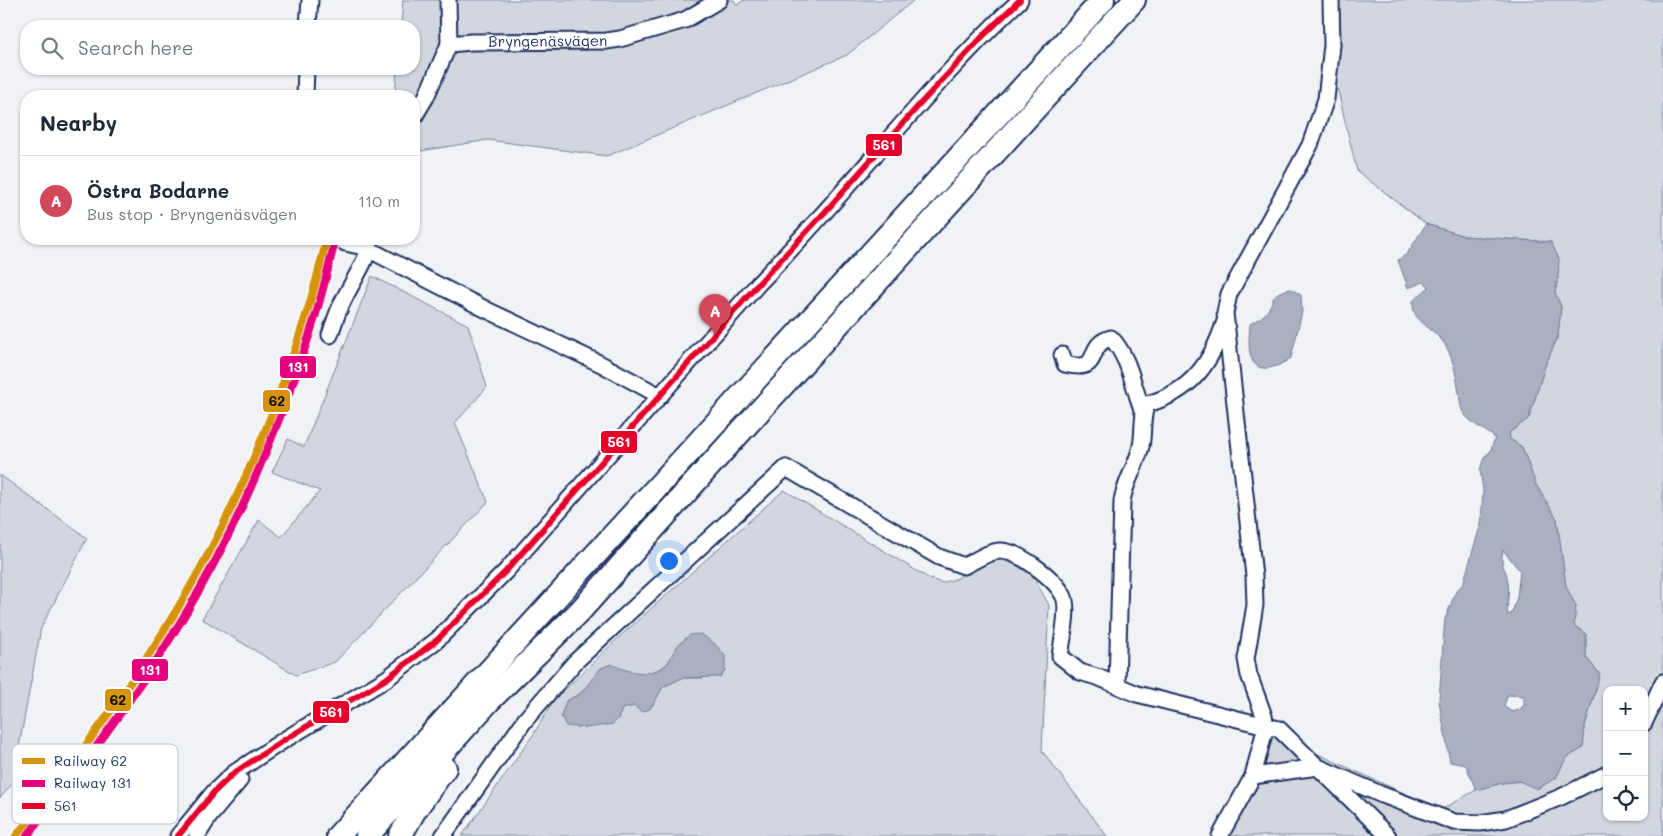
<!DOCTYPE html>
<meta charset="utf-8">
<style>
:root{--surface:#fff;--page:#f6f6f7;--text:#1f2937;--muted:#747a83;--line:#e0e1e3;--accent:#d1495b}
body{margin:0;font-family:Mali,sans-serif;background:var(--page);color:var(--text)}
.controls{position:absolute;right:15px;bottom:15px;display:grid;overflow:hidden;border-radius:10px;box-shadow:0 1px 4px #0004}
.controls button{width:45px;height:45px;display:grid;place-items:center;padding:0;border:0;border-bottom:1px solid var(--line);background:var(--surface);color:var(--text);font:25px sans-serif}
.you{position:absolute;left:668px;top:560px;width:18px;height:18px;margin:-12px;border:4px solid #fff;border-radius:50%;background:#1a73e8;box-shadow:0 0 0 8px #1a73e833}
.badge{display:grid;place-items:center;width:32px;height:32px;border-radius:50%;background:var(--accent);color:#fff;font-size:16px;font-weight:700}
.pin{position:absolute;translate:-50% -41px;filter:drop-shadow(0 1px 2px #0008)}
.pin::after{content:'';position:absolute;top:26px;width:18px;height:15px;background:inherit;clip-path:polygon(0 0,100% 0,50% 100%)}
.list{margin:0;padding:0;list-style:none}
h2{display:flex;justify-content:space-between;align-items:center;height:65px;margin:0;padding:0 20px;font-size:21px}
h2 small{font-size:16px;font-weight:400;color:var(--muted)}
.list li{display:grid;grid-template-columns:32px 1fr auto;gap:15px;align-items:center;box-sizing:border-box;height:90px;padding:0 20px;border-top:1px solid var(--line)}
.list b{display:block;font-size:19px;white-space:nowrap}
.list p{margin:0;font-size:16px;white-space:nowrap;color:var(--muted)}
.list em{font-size:16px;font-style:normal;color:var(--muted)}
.icon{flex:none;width:28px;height:28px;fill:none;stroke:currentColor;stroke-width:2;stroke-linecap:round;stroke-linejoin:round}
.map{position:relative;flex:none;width:1663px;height:836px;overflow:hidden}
.search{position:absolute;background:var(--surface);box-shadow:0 1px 4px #0004;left:20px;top:20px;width:400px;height:55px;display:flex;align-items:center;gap:12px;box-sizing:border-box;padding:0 18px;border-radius:20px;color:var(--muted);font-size:19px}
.panel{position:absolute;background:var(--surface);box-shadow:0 1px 4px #0004;left:20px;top:90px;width:400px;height:155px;border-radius:20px}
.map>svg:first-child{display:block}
.green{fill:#d2d6df;stroke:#76829e;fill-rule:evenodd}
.water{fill:#a8b0c2;stroke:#707c9a;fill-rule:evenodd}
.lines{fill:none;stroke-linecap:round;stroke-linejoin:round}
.minor-tunnel{stroke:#c6cbd7;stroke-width:15;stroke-dasharray:15 8;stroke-linecap:butt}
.minor-casing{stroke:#1b2f5e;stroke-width:19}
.highway-casing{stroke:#1b2f5e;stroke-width:26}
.minor{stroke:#fff;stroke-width:15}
.highway{stroke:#fff;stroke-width:22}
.bus-1-casing{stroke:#fff;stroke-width:10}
.bus-1{stroke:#e4002b;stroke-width:6}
.rail-1-casing{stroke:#fff;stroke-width:11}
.rail-2-casing{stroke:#fff;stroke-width:11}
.rail-1{stroke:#d6940e;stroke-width:8}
.rail-2{stroke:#e5007d;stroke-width:8}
.labels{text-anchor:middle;stroke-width:4.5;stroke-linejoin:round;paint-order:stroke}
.street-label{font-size:15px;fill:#1b2f5e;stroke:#fff}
.key{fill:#fff;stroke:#bbc1cf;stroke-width:1}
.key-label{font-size:14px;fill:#1b2f5e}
.line-badge{stroke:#fff;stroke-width:2}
.badge-label{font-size:14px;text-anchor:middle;font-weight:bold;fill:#fff}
.pale-badge-label{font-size:14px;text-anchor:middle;font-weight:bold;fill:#111}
</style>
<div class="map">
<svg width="1663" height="836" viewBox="0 0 1663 836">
<rect width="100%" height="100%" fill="#f1f2f5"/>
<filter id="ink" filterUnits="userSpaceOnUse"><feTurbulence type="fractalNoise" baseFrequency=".02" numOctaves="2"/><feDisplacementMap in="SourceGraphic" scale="10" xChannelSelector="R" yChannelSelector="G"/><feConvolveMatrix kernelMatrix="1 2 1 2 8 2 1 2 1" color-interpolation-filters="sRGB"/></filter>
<g filter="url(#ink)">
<g class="green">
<polygon points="403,0 734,0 737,5 744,0 914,0 847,55 607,156 488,140 414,152 414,96 395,96 397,69 414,69 414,26 401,26"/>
<path d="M 1333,0 L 1663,0 L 1663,836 L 1226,836 L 1236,816 L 1260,783 L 1272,733 L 1441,810 L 1476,790 L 1502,783 L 1556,778 L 1566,758 L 1583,748 L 1585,726 L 1597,686 L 1586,657 L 1586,634 L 1573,626 L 1576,606 L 1566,587 L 1557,519 L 1536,485 L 1522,447 L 1509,439 L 1509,433 L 1529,418 L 1545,366 L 1558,336 L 1561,307 L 1555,292 L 1558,278 L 1551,242 L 1464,236 L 1426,224 L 1357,171 L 1330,58 ZM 1607,690 L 1644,690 L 1644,817 L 1607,817 Z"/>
<polygon points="372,276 468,325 487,387 455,423 488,502 335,662 296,675 202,619 259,520 281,537 320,491 272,472 288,439 304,447"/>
<polygon points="0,475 87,538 41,628 12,784 0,798"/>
<path d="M 784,490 L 930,579 L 942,583 L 958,578 L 965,571 L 991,560 L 1006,558 L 1018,561 L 1032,575 L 1049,605 L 1042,751 L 1107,836 L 462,836 L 533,735 L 554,700 L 617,639 ZM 677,647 L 703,678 L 682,678 L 663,687 L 650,709 L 634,705 L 622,709 L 618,719 L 566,701 L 623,671 C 636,674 656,674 666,665 C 671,661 674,652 677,647 Z"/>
</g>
<g class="water">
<path d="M 1426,224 L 1464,236 L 1551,242 L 1559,259 L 1558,278 L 1555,292 L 1561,307 L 1558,336 L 1545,366 L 1529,418 L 1509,433 L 1510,439 L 1522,447 L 1536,485 L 1557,519 L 1566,587 L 1576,606 L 1574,625 L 1586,634 L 1586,657 L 1600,674 L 1585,726 L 1583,748 L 1566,758 L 1556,778 L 1537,789 L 1519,781 L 1502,783 L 1476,790 L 1466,765 L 1450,762 L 1439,701 L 1444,629 L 1445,619 L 1456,591 L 1463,584 L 1481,523 L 1483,490 L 1480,470 L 1484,457 L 1490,452 L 1495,438 C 1485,429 1470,424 1463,412 C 1460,407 1460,399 1459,393 C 1456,375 1453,354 1441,339 C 1430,326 1411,321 1413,301 L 1429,287 L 1424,282 L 1408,288 L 1398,260 L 1407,254 ZM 1503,550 L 1520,571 L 1517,597 L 1512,613 L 1508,615 C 1506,604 1510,593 1508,582 C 1507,568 1499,567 1503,550 ZM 1508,695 L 1524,696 L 1524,705 L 1520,709 L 1513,712 L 1507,709 L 1504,705 Z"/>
<path d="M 1291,289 L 1301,295 L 1302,312 L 1291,358 C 1286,361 1279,366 1273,367 C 1244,375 1249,340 1250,324 C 1254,321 1260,319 1264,315 C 1277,301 1267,293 1291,289 Z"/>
<path d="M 701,634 L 715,644 L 725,656 L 725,670 L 720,677 L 682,678 L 663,687 L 650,709 L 642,712 L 634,706 L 622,709 L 618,719 L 613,724 L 586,728 L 566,726 L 561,716 L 566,701 L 580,694 L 601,668 L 611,664 C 627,672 650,678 666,665 C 670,661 672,653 676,648 C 679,643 685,639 690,635 Z"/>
</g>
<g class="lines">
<polyline class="minor-tunnel" points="329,239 345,243"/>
<defs>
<g id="minor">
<polyline points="448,0 449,44"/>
<polyline points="308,26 310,0"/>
<polyline points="305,96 306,69"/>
<path id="s1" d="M 414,117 L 426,97 L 449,44 L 471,42 L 606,41 L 620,39 L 685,20 L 719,0"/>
<polyline points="345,243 364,247 487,310 601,364 660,396"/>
<path d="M 330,335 C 334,323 338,310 344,299 C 354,278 367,262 371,239"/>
<path d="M 1062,355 L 1065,364 C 1105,374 1083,345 1111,338 C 1130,358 1133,387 1143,412"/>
<path d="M 1117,685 L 1122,501 C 1125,483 1135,468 1140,450 C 1145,434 1140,419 1147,404 C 1191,392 1211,364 1225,321"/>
<polyline points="1644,723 1663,682"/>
<polyline points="1253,776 1318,767 1380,794 1454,822 1480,823 1506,819 1561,797 1607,774"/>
<path d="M 178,836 L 214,792 L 234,773 L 284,740 L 386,679 L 416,656 L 437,640 L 506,571 L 759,283 C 849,191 926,88 1020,0"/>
<polyline points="197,836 209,817 240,780"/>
<path d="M 443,836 L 525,720 L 575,662 L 786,468 L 939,557 L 964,566 C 975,561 987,552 999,551 C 1017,549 1055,579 1063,595 C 1070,606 1062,642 1060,656 L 1080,672 L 1100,678 L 1137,694 L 1266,726 L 1264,716 L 1249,675 L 1246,659 L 1255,605 L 1254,576 L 1225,313 L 1229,294 L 1310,145 L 1326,99 L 1332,45 L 1331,0"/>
<polyline points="1220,836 1253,776 1266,726 1279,729 1388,836"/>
</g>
<g id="highway">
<polyline points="338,836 1103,0"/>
<polyline points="367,836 489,701 580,611 722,452 1134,0"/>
<polyline points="400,836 415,810 445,768"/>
</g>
</defs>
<use href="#minor" class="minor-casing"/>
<use href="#highway" class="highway-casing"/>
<use href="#minor" class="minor"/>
<use href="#highway" class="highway"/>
<defs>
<polyline id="bus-1" points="178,836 214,792 234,773 284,740 386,679 437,640 506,571 759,283 825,212 920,104 985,34 1020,0"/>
</defs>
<use href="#bus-1" class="bus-1-casing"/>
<use href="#bus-1" class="bus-1"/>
<defs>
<path id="rail-1" d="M 16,836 C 99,732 178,623 234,502 C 263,441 287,377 307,312 C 315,288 320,263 327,239"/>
<path id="rail-2" d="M 27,836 C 110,733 188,625 243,505 C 271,443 296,379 316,314 C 323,290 329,266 335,241"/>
</defs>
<use href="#rail-1" class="rail-1-casing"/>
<use href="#rail-2" class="rail-2-casing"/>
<use href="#rail-1" class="rail-1"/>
<use href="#rail-2" class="rail-2"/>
</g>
</g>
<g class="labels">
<g class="street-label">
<text dy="5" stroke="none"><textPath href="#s1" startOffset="180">Bryngenäsvägen</textPath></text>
</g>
</g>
<rect x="12" y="744" width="166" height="80" rx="8" class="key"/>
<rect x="22" y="758" width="23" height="6" fill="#d6940e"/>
<rect x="22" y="780" width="23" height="7" fill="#e5007d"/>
<rect x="22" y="803" width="23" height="6" fill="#e4002b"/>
<g class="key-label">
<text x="54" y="766">Railway 62</text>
<text x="54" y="788">Railway 131</text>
<text x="54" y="811">561</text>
</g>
<g class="line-badge">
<rect x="865" y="133" width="38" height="24" rx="5" fill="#e4002b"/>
<rect x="279" y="355" width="38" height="24" rx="5" fill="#e5007d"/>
<rect x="262" y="389" width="29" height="24" rx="5" fill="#d6940e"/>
<rect x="600" y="430" width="38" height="24" rx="5" fill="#e4002b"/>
<rect x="131" y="658" width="38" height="24" rx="5" fill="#e5007d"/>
<rect x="104" y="688" width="28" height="24" rx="5" fill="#d6940e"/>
<rect x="312" y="700" width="38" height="24" rx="5" fill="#e4002b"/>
</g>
<g class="badge-label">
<text x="884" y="150">561</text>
<text x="298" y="372">131</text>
<text x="619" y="447">561</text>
<text x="150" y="675">131</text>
<text x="331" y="717">561</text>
</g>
<g class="pale-badge-label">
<text x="277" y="406">62</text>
<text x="118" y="705">62</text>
</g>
</svg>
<div class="controls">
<button>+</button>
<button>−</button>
<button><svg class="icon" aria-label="locate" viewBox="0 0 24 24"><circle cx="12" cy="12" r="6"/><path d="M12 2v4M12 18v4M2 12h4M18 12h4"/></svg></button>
</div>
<div class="you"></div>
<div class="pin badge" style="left:715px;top:335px">A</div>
<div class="search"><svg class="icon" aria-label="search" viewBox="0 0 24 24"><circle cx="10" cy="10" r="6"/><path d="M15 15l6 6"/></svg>Search here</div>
<section class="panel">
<h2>Nearby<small></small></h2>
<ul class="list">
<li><span class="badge">A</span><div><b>Östra Bodarne</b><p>Bus stop · Bryngenäsvägen</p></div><em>110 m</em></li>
</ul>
</section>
</div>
